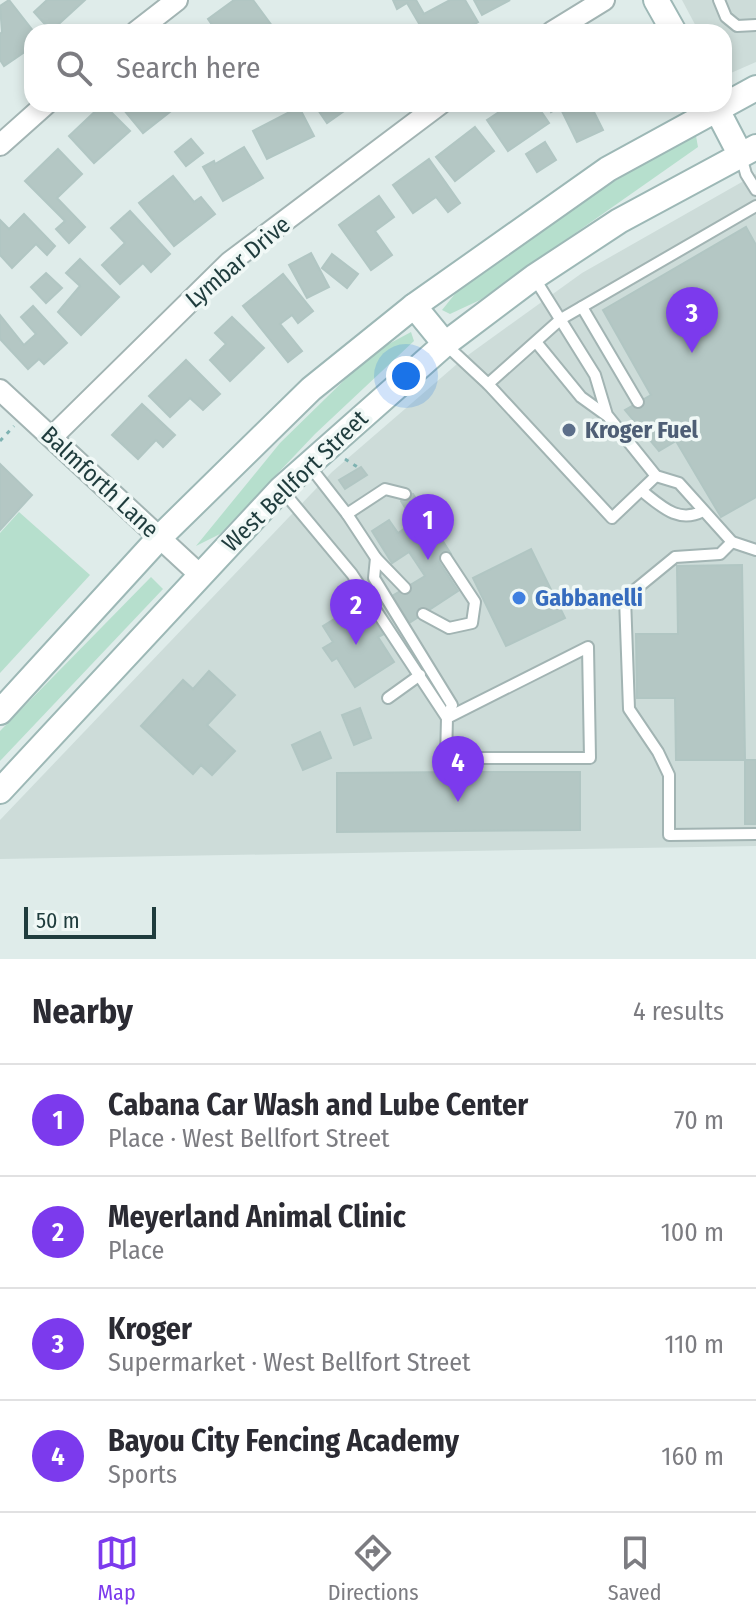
<!DOCTYPE html>
<meta charset="utf-8">
<style>
:root{--surface:#fff;--page:#f7f7f7;--text:#2b2b33;--muted:#7c7c81;--line:#e1e1e2;--accent:#7c3aed}
body{margin:0;font-family:"Fira Sans Condensed",sans-serif;background:var(--page);color:var(--text)}
.scale{position:absolute;left:24px;bottom:20px;width:132px;box-sizing:border-box;padding-left:8px;border:4px solid #1f3c3d;border-top:0;font-size:22px;line-height:28px;white-space:nowrap;color:#1f3c3d;-webkit-text-stroke:6px #f0f8f6;paint-order:stroke}
.you{position:absolute;left:406px;top:376px;width:28px;height:28px;margin:-20px;border:6px solid #fff;border-radius:50%;background:#1a73e8;box-shadow:0 0 0 12px #1a73e833}
.badge{display:grid;place-items:center;width:52px;height:52px;border-radius:50%;background:var(--accent);color:#fff;font-size:26px;font-weight:700}
.pin{position:absolute;translate:-50% -66px;filter:drop-shadow(0 2px 4px #0008)}
.pin::after{content:'';position:absolute;top:42px;width:28px;height:24px;background:inherit;clip-path:polygon(0 0,100% 0,50% 100%)}
.list{margin:0;padding:0;list-style:none}
h2{display:flex;justify-content:space-between;align-items:center;height:104px;margin:0;padding:0 32px;font-size:34px}
h2 small{font-size:26px;font-weight:400;color:var(--muted)}
.list li{display:grid;grid-template-columns:52px 1fr auto;gap:24px;align-items:center;box-sizing:border-box;height:112px;padding:0 32px;border-top:2px solid var(--line)}
.list b{display:block;font-size:30px;white-space:nowrap}
.list p{margin:0;font-size:26px;white-space:nowrap;color:var(--muted)}
.list em{font-size:26px;font-style:normal;color:var(--muted)}
.icon{flex:none;width:44px;height:44px;fill:none;stroke:currentColor;stroke-width:2;stroke-linecap:round;stroke-linejoin:round}
.map{position:relative;flex:none;width:756px;height:959px;overflow:hidden}
.search{position:absolute;background:var(--surface);box-shadow:0 4px 12px #0003;left:24px;right:24px;top:24px;height:88px;display:flex;align-items:center;gap:20px;box-sizing:border-box;padding:0 28px;border-radius:24px;color:var(--muted);font-size:30px}
.sheet{height:552px;background:var(--surface)}
nav{display:flex;justify-content:space-around;align-items:center;box-sizing:border-box;height:112px;border-top:2px solid var(--line);background:var(--surface);font-size:22px;color:var(--muted)}
nav a{display:grid;justify-items:center;gap:4px}
nav .on{color:var(--accent)}
.map>svg:first-child{display:block}
.built{fill:#cddcd9}
.green{fill:#b6dfcd}
.building{fill:#b4c7c4;stroke:#b1c6c3;stroke-width:2}
.lines{fill:none;stroke-linecap:round;stroke-linejoin:round}
.lane-casing{stroke:#a2b4b3;stroke-width:14}
.street-casing{stroke:#a2b4b3;stroke-width:24}
.secondary-casing{stroke:#9db8b6;stroke-width:28}
.path{stroke:#7db2b1;stroke-width:3;stroke-dasharray:4 6;stroke-linecap:butt}
.lane{stroke:#fff;stroke-width:10}
.street{stroke:#fff;stroke-width:20}
.secondary{stroke:#fff;stroke-width:24}
.service-dot{fill:#5c6f8a;stroke:#f0f8f6;stroke-width:3}
.shop-dot{fill:#3f7fe0;stroke:#f0f8f6;stroke-width:3}
.labels{text-anchor:middle;stroke-width:7;stroke-linejoin:round;paint-order:stroke}
.street-label{font-size:24px;fill:#1f3c3d;stroke:#f0f8f6}
.service-label{font-size:24px;font-weight:bold;fill:#4e5e75;stroke:#f0f8f6;text-anchor:start}
.shop-label{font-size:24px;font-weight:bold;fill:#366cbe;stroke:#f0f8f6;text-anchor:start}
</style>
<div class="map">
<svg width="756" height="959" viewBox="0 0 756 959">
<rect width="100%" height="100%" fill="#dfecea"/>
<g class="built">
<polygon points="682,0 756,0 756,62 724,76 724,32 699,32"/>
<polygon points="756,174 756,846 0,859 0,820 332,472 464,358 582,273"/>
</g>
<g class="green">
<polygon points="696,136 698,147 480,300 450,314 442,310 463,284 521,240 658,154"/>
<polygon points="411,332 414,341 315,434 220,534 196,546 280,443 372,353"/>
<polygon points="19,512 90,575 0,673 0,533"/>
<polygon points="151,577 163,589 0,761 0,731"/>
</g>
<g class="building">
<polygon points="9,0 34,32 32,47 4,66 0,60 0,34 2,32 0,6"/>
<polygon points="47,0 85,0 51,31 34,12"/>
<polygon points="234,0 253,0 275,30 271,32 217,32 208,19"/>
<polygon points="393,0 416,0 424,14 450,0 465,0 478,22 460,32 424,32 407,3 397,9"/>
<polygon points="474,0 510,0 482,15"/>
<polygon points="103,104 130,131 94,163 69,136"/>
<polygon points="119,104 180,104 143,133"/>
<polygon points="314,104 354,104 327,123"/>
<polygon points="511,104 536,104 549,123 508,151 487,120"/>
<polygon points="547,104 590,104 603,130 577,142 560,107 551,112"/>
<polygon points="299,107 314,136 267,159 253,131"/>
<polygon points="475,127 494,151 455,181 436,157"/>
<polygon points="191,139 203,153 186,166 175,152"/>
<polygon points="545,142 556,160 537,172 526,154"/>
<polygon points="244,147 263,178 223,201 203,167 214,161 215,164"/>
<polygon points="58,149 82,174 57,198 85,227 69,243 56,229 65,221 25,181"/>
<polygon points="429,159 460,203 448,212 436,197 413,213 393,185"/>
<polygon points="173,176 194,202 201,197 215,214 174,246 139,203"/>
<polygon points="379,196 394,217 375,231 392,255 371,270 339,225"/>
<polygon points="130,211 170,254 151,272 143,263 120,284 102,265 125,243 111,228"/>
<polygon points="24,214 55,246 47,255 36,244 12,268 0,255 0,220 9,229"/>
<polygon points="746,227 756,245 756,497 721,517 676,441 659,451 625,410 651,395 603,310"/>
<polygon points="311,253 329,287 307,298 289,265"/>
<polygon points="332,254 358,274 347,288 322,268"/>
<polygon points="80,259 119,297 81,335 58,312 80,286 66,273"/>
<polygon points="46,273 62,288 46,303 31,287"/>
<polygon points="283,274 313,311 298,323 292,315 280,324 302,351 288,362 243,306"/>
<polygon points="33,306 67,343 44,364 39,359 28,369 0,339 0,315 24,345 36,334 21,317"/>
<polygon points="232,317 264,348 230,381 210,360 226,344 215,333"/>
<polygon points="186,360 220,394 203,410 190,398 170,417 149,396"/>
<polygon points="142,404 175,435 163,447 156,440 138,459 112,435"/>
<polygon points="0,464 32,495 0,530"/>
<polygon points="361,467 367,475 345,489 339,480"/>
<polygon points="407,493 413,494 451,554 439,562 458,591 409,623 392,596 425,576 409,552 392,563 372,531 389,520 398,533 414,522 401,501"/>
<polygon points="531,549 565,618 506,646 473,578"/>
<polygon points="742,565 745,760 676,760 675,698 637,698 636,634 678,634 677,566"/>
<polygon points="352,608 361,621 372,614 384,634 378,637 394,662 355,687 337,658 332,661 323,648 333,642 323,626"/>
<polygon points="209,671 235,695 207,725 235,751 212,775 201,765 193,774 141,726 183,680 193,689"/>
<polygon points="360,708 371,738 354,745 342,715"/>
<polygon points="320,732 331,758 303,770 292,745"/>
<polygon points="457,749 478,749 478,772 458,772"/>
<rect x="745" y="760" width="11" height="64"/>
<polygon points="458,772 580,772 580,830 337,832 337,773"/>
</g>
<g class="lines">
<defs>
<g id="lane">
<polyline points="719,0 726,17 737,26 756,25"/>
<polyline points="741,156 746,174 756,190"/>
<polyline points="535,279 595,375 607,415 656,476 679,483 732,542 756,550"/>
<polyline points="582,307 638,402"/>
<polyline points="536,342 581,397 606,415"/>
<polyline points="445,344 488,384 612,518 656,476"/>
<polyline points="488,384 561,319 756,206"/>
<polyline points="308,464 347,514 376,558 405,588"/>
<polyline points="282,490 352,574 447,718"/>
<path d="M 642,491 C 661,506 678,524 703,511"/>
<polyline points="347,514 385,489 405,494"/>
<polyline points="732,542 720,554 675,557 625,598 629,709 658,752 669,775 669,835 756,834"/>
<polyline points="376,558 374,578 452,705 447,718"/>
<polyline points="423,614 449,628 472,623 475,602 446,558"/>
<polyline points="388,698 420,675"/>
<polyline points="458,759 446,759 447,718 588,647 590,758 478,758"/>
</g>
<g id="street">
<polyline points="136,32 177,0"/>
<polyline points="552,32 604,0"/>
<polyline points="0,145 46,104"/>
<polyline points="0,390 200,575"/>
<polyline points="52,437 230,262 440,104"/>
</g>
<g id="secondary">
<polyline points="656,0 674,32"/>
<polyline points="714,104 740,154"/>
<polyline points="414,306 445,344"/>
<polyline points="0,712 160,537 311,389 414,306 608,169 756,88"/>
<polyline points="0,791 281,489 445,344 534,277 619,221 756,147"/>
</g>
</defs>
<use href="#lane" class="lane-casing"/>
<use href="#street" class="street-casing"/>
<use href="#secondary" class="secondary-casing"/>
<g class="path">
<polyline points="0,441 14,426"/>
<polyline points="345,459 359,468"/>
</g>
<use href="#lane" class="lane"/>
<use href="#street" class="street"/>
<use href="#secondary" class="secondary"/>
</g>
<circle class="service-dot" cx="569" cy="430" r="8"/>
<circle class="shop-dot" cx="519" cy="598" r="8"/>
<g class="labels">
<g class="street-label">
<text transform="translate(238 262) rotate(-40)" y="8">Lymbar Drive</text>
<text transform="translate(295 481) rotate(-44)" y="8">West Bellfort Street</text>
<text transform="translate(100 482) rotate(43)" y="8">Balmforth Lane</text>
</g>
<g class="service-label">
<text x="585" y="438">Kroger Fuel</text>
</g>
<g class="shop-label">
<text x="535" y="606">Gabbanelli</text>
</g>
</g>
</svg>
<div class="scale">50 m</div>
<div class="you"></div>
<div class="pin badge" style="left:428px;top:560px">1</div>
<div class="pin badge" style="left:356px;top:645px">2</div>
<div class="pin badge" style="left:692px;top:353px">3</div>
<div class="pin badge" style="left:458px;top:802px">4</div>
<div class="search"><svg class="icon" aria-label="search" viewBox="0 0 24 24"><circle cx="10" cy="10" r="6"/><path d="M15 15l6 6"/></svg>Search here</div>
</div>
<section class="sheet">
<h2>Nearby<small>4 results</small></h2>
<ul class="list">
<li><span class="badge">1</span><div><b>Cabana Car Wash and Lube Center</b><p>Place · West Bellfort Street</p></div><em>70 m</em></li>
<li><span class="badge">2</span><div><b>Meyerland Animal Clinic</b><p>Place</p></div><em>100 m</em></li>
<li><span class="badge">3</span><div><b>Kroger</b><p>Supermarket · West Bellfort Street</p></div><em>110 m</em></li>
<li><span class="badge">4</span><div><b>Bayou City Fencing Academy</b><p>Sports</p></div><em>160 m</em></li>
</ul>
</section>
<nav>
<a class="on"><svg class="icon" aria-label="map" viewBox="0 0 24 24"><path d="M3 6l6-2 6 2 6-2v14l-6 2-6-2-6 2zM9 4v14M15 6v14"/></svg>Map</a>
<a><svg class="icon" aria-label="directions" viewBox="0 0 24 24"><path d="M12 3l9 9-9 9-9-9zM9 14v-3h6M13 9l2 2-2 2"/></svg>Directions</a>
<a><svg class="icon" aria-label="saved" viewBox="0 0 24 24"><path d="M7 4h10v16l-5-4-5 4z"/></svg>Saved</a>
</nav>
